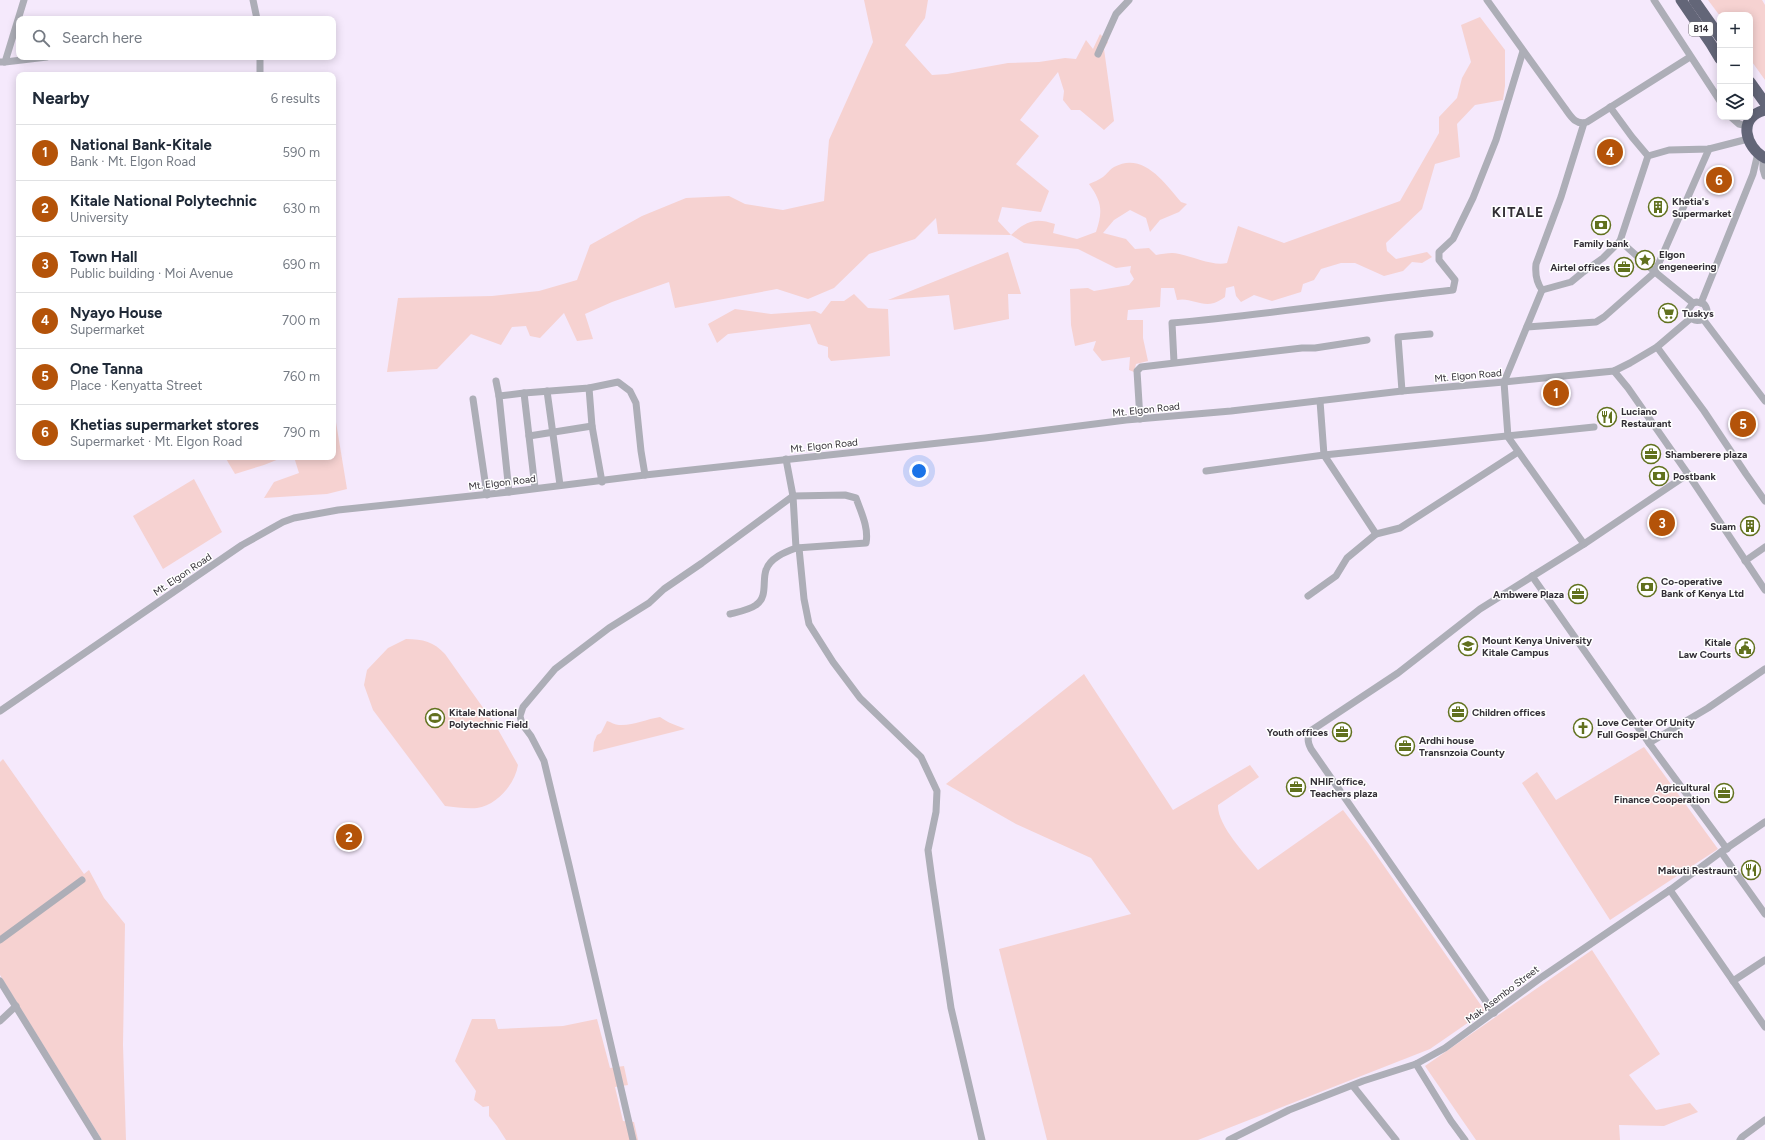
<!DOCTYPE html>
<meta charset="utf-8">
<style>
:root{--surface:#fff;--page:#f2f2f3;--text:#1f2937;--muted:#747a83;--line:#e0e1e3;--accent:#b45309}
body{margin:0;font-family:Figtree,sans-serif;background:var(--page);color:var(--text)}
.controls{position:absolute;right:12px;top:12px;display:grid;overflow:hidden;border-radius:8px;box-shadow:0 2px 10px #0003}
.controls button{width:36px;height:36px;display:grid;place-items:center;padding:0;border:0;border-bottom:1px solid var(--line);background:var(--surface);color:var(--text);font:20px sans-serif}
.you{position:absolute;left:919px;top:471px;width:14px;height:14px;margin:-10px;border:3px solid #fff;border-radius:50%;background:#1a73e8;box-shadow:0 0 0 6px #1a73e833}
.badge{display:grid;place-items:center;width:26px;height:26px;border-radius:50%;background:var(--accent);color:#fff;font-size:13px;font-weight:700}
.pin{position:absolute;translate:-50% -50%;border:2px solid #fff;box-shadow:0 1px 4px #0006}
.list{margin:0;padding:0;list-style:none}
h2{display:flex;justify-content:space-between;align-items:center;height:52px;margin:0;padding:0 16px;font-size:17px}
h2 small{font-size:13px;font-weight:400;color:var(--muted)}
.list li{display:grid;grid-template-columns:26px 1fr auto;gap:12px;align-items:center;box-sizing:border-box;height:56px;padding:0 16px;border-top:1px solid var(--line)}
.list b{display:block;font-size:15px;white-space:nowrap}
.list p{margin:0;font-size:13px;white-space:nowrap;color:var(--muted)}
.list em{font-size:13px;font-style:normal;color:var(--muted)}
.icon{flex:none;width:22px;height:22px;fill:none;stroke:currentColor;stroke-width:2;stroke-linecap:round;stroke-linejoin:round}
.map{position:relative;flex:none;width:1765px;height:1140px;overflow:hidden}
.search{position:absolute;background:var(--surface);box-shadow:0 2px 10px #0003;left:16px;top:16px;width:320px;height:44px;display:flex;align-items:center;gap:10px;box-sizing:border-box;padding:0 14px;border-radius:8px;color:var(--muted);font-size:15px}
.panel{position:absolute;background:var(--surface);box-shadow:0 2px 10px #0003;left:16px;top:72px;width:320px;height:388px;border-radius:8px}
.map>svg:first-child{display:block}
.green{fill:#f6d2d1}
.lines{fill:none;stroke-linecap:round;stroke-linejoin:round}
.minor{stroke:#adaeb7;stroke-width:7}
.highway{stroke:#636678;stroke-width:11}
.labels{text-anchor:middle;stroke-width:3;stroke-linejoin:round;paint-order:stroke}
.shield{fill:#fff;stroke:#706d72;stroke-width:1}
.shield-label{font-size:9px;font-weight:bold;fill:#332f36}
.poi-label{font-size:10px;font-weight:bold;fill:#332f36;stroke:#fff;text-anchor:start}
.street-label{font-size:10px;fill:#332f36;stroke:#fff}
.district-label{font-size:14px;font-weight:bold;letter-spacing:1px;fill:#332f36;stroke:#fff}
</style>
<div class="map">
<svg width="1765" height="1140" viewBox="0 0 1765 1140">
<rect width="100%" height="100%" fill="#f5e9fc"/>
<g class="green">
<path d="M 864,0 L 928,0 L 925,18 L 905,45 L 932,75 L 947,74 L 1008,63 L 1039,62 L 1065,58 L 1076,59 L 1086,40 L 1093,49 L 1100,34 L 1108,42 L 1104,49 L 1114,121 L 1104,130 L 1080,110 L 1071,110 L 1063,100 L 1064,91 L 1058,72 L 1020,120 L 1039,136 L 1016,164 L 1049,191 L 1041,212 L 1002,207 L 998,221 L 1011,235 C 1026,221 1035,217 1055,224 L 1053,233 L 1077,239 L 1096,232 C 1103,211 1102,202 1089,184 C 1093,182 1099,180 1103,177 C 1107,174 1110,169 1114,167 C 1143,151 1165,183 1181,202 L 1187,204 L 1179,212 L 1160,220 L 1150,232 L 1146,218 L 1130,210 L 1114,220 L 1103,233 L 1126,239 L 1135,249 L 1149,248 L 1156,255 C 1161,254 1167,253 1172,253 C 1189,254 1212,267 1227,263 L 1238,226 L 1284,243 L 1400,201 L 1439,133 L 1439,117 L 1457,98 L 1462,78 L 1471,62 L 1461,25 L 1480,17 L 1505,50 L 1505,86 L 1503,100 L 1475,105 L 1457,124 L 1460,157 L 1435,164 L 1422,209 L 1386,243 L 1387,251 L 1396,259 L 1427,252 L 1432,257 L 1422,263 L 1412,262 L 1403,271 L 1384,276 L 1355,263 L 1341,263 L 1321,269 L 1314,280 L 1303,284 L 1301,292 L 1272,301 L 1254,295 L 1241,302 L 1236,296 L 1234,286 L 1226,288 L 1225,297 C 1222,299 1217,302 1214,303 C 1201,307 1190,297 1177,300 L 1174,288 L 1161,288 L 1160,307 L 1128,310 L 1127,320 L 1143,320 L 1143,338 L 1148,361 L 1136,364 L 1134,372 L 1129,370 L 1130,357 L 1102,361 L 1093,350 L 1096,341 L 1075,346 L 1071,325 L 1070,289 L 1088,288 L 1094,291 L 1129,285 L 1134,279 L 1130,272 L 1131,266 L 1116,268 L 1078,249 L 1024,243 L 1011,235 L 938,234 L 936,218 L 915,239 L 869,254 L 834,288 L 808,299 L 777,289 L 675,308 L 669,282 L 612,302 L 585,314 L 593,339 L 577,341 L 564,313 L 540,338 L 530,336 L 526,326 L 512,327 L 501,345 L 471,334 L 437,369 L 387,372 L 398,298 L 492,296 L 539,291 L 577,280 L 590,245 L 642,216 L 686,198 L 729,196 L 745,204 L 783,210 L 824,201 L 829,140 L 873,42 Z"/>
<polygon points="1708,0 1762,0 1765,5 1765,80 1750,59 1750,15 1720,15 1720,16"/>
<polygon points="1008,252 1021,294 1008,294 1009,319 954,330 949,295 888,300"/>
<polygon points="854,294 868,308 888,309 890,356 831,361 828,357 828,347 818,344 810,324 728,334 717,343 708,324 735,309 771,314 815,311 821,314 831,301 844,301"/>
<polygon points="333,404 347,489 327,494 264,498 274,482 299,473 294,457 333,457"/>
<polygon points="225,457 284,457 264,465 235,474"/>
<polygon points="194,479 222,532 163,569 133,516"/>
<path d="M 406,639 C 423,639 434,642 445,654 L 496,726 L 518,765 C 515,784 497,805 477,808 C 467,809 455,807 445,806 L 373,710 L 364,685 L 367,670 L 388,648 Z"/>
<path d="M 1084,674 L 1173,810 L 1250,765 L 1259,777 L 1218,805 C 1217,825 1246,855 1258,870 L 1343,810 L 1368,843 L 1485,1011 L 1430,1049 L 1198,1140 L 1047,1140 L 999,949 L 1131,914 L 1091,858 L 1016,824 L 946,784 Z"/>
<path d="M 660,717 C 668,723 676,725 685,729 L 593,752 L 594,742 L 597,735 L 601,733 L 607,721 C 611,722 615,725 619,725 C 633,726 646,719 660,717 Z"/>
<polygon points="1644,747 1718,849 1610,920 1522,783 1537,772 1556,800"/>
<polygon points="3,759 84,874 89,870 104,898 125,924 123,1045 126,1140 102,1140 0,975 0,762"/>
<polygon points="1592,950 1660,1054 1629,1075 1656,1110 1690,1103 1698,1112 1664,1126 1619,1125 1620,1140 1476,1140 1425,1066"/>
<polygon points="472,1019 495,1019 498,1029 563,1026 597,1019 610,1068 624,1066 628,1085 615,1087 623,1121 634,1122 638,1140 506,1140 497,1126 489,1116 489,1106 483,1107 474,1100 476,1091 455,1061"/>
</g>
<g class="lines">
<g class="minor">
<polyline points="253,0 257,19"/>
<path d="M 1487,0 L 1564,107 C 1570,115 1575,126 1587,122 L 1690,57"/>
<polyline points="1654,0 1720,101"/>
<polyline points="1098,54 1116,14 1129,0"/>
<polyline points="260,57 260,75"/>
<polyline points="0,62 5,62 24,0"/>
<polyline points="5,62 47,57"/>
<polyline points="1610,107 1632,137 1648,156"/>
<polyline points="1731,117 1739,124 1747,126"/>
<polyline points="1763,157 1763,169 1765,176"/>
<path d="M 1620,241 L 1655,272 L 1693,303 L 1697,302 L 1704,304 C 1708,309 1708,314 1703,319 C 1695,323 1689,319 1688,310 L 1693,303"/>
<polyline points="1542,290 1504,382 1508,437 1584,544"/>
<polyline points="1542,290 1571,282 1582,273 1603,258 1620,241 1648,156 1669,150 1709,149 1748,139"/>
<path d="M 1542,290 C 1536,282 1535,274 1536,264 L 1561,197 L 1584,123"/>
<polyline points="1701,303 1753,174 1758,153"/>
<polyline points="1703,319 1765,401"/>
<polyline points="1527,327 1596,322 1604,317 1655,272 1709,149"/>
<polyline points="1657,347 1704,411 1746,474 1765,501"/>
<path d="M 1174,362 L 1172,323 C 1266,315 1359,300 1453,290 L 1455,280 L 1439,260 L 1439,252 L 1453,239 L 1473,198 L 1496,140 L 1523,51"/>
<polyline points="1614,371 1628,388 1688,474 1765,590"/>
<polyline points="496,381 499,396 509,492"/>
<polyline points="589,388 592,426 602,482"/>
<polyline points="547,391 560,485"/>
<polyline points="1402,391 1398,337 1430,334"/>
<polyline points="499,396 524,393"/>
<polyline points="473,399 487,495"/>
<polyline points="1320,401 1324,455 1594,427"/>
<polyline points="1140,419 1137,371 1141,367 1302,348 1315,348 1367,340"/>
<polyline points="529,436 592,426"/>
<polyline points="1206,471 1324,455 1376,534 1400,528 1518,452"/>
<polyline points="535,488 524,393 589,388 618,382 630,391 636,403 641,451 645,475"/>
<polyline points="799,548 804,599 809,624 833,662 860,698 921,757 937,791 936,812 928,850 932,880 951,1008 982,1140"/>
<polyline points="1745,561 1765,547"/>
<polyline points="1532,576 1649,743 1727,849"/>
<polyline points="1308,596 1336,576 1347,558 1376,534"/>
<path d="M 730,614 C 738,612 749,610 756,605 C 768,597 762,581 766,570 C 770,558 785,552 796,548 L 793,496 L 786,459"/>
<polyline points="0,711 242,545 283,522 294,518 338,510 509,492 645,475 985,438 1126,420 1231,411 1402,391 1504,382 1614,371 1630,363 1657,347 1691,318"/>
<polyline points="1649,743 1708,708 1765,669"/>
<polyline points="1721,852 1765,914"/>
<polyline points="1670,890 1765,1027"/>
<polyline points="0,940 82,880"/>
<polyline points="0,981 98,1140"/>
<polyline points="1733,981 1765,960"/>
<path d="M 1494,1013 L 1311,749 C 1307,741 1307,737 1312,730 L 1398,673 L 1480,609 L 1584,544 L 1688,474"/>
<polyline points="0,1021 16,1006"/>
<polyline points="1416,1064 1451,1121 1465,1140"/>
<polyline points="1353,1086 1396,1140"/>
<path d="M 633,1140 L 569,865 L 544,761 L 531,736 L 522,724 L 520,716 L 523,707 L 555,669 L 609,628 L 649,603 L 664,589 L 702,563 L 793,496 L 845,495 L 856,498 C 861,512 869,528 866,543 L 796,548"/>
<polyline points="1229,1140 1289,1110 1363,1081 1416,1064 1445,1048 1542,977 1670,890 1721,852 1765,822"/>
<polyline points="1740,1140 1742,1137 1765,1120"/>
</g>
<g class="highway">
<polyline points="1681,0 1711,44 1720,59"/>
<polyline points="1694,0 1720,37"/>
<polyline points="1750,82 1765,103"/>
<path d="M 1765,110 C 1737,117 1745,147 1765,158"/>
</g>
</g>
<defs>
<symbol id="building-ring" viewBox="-11 -11 22 22"><circle r="9.5" fill="#fff" stroke="#61711e" stroke-width="1.5"/><path d="M-4-6H4V6H1V3H-1V6H-4ZM-2.5-4.3h1.7v1.8h-1.7ZM.8-4.3h1.7v1.8H.8ZM-2.5-1h1.7V.8h-1.7ZM.8-1h1.7V.8H.8Z" fill="#61711e"/></symbol>
<symbol id="bank-ring" viewBox="-11 -11 22 22"><circle r="9.5" fill="#fff" stroke="#61711e" stroke-width="1.5"/><path d="M-6-4H6V4H-6ZM0-2.3a2.3 2.3 0 1 0 0 4.6a2.3 2.3 0 1 0 0-4.6Z" fill="#61711e"/></symbol>
<symbol id="sight-ring" viewBox="-11 -11 22 22"><circle r="9.5" fill="#fff" stroke="#61711e" stroke-width="1.5"/><path d="M0-6L1.8-2.2L6-1.7L2.9 1.2L3.7 5.4L0 3.3L-3.7 5.4L-2.9 1.2L-6-1.7L-1.8-2.2Z" fill="#61711e"/></symbol>
<symbol id="office-ring" viewBox="-11 -11 22 22"><circle r="9.5" fill="#fff" stroke="#61711e" stroke-width="1.5"/><path d="M-6-3h4V-5.5h4V-3h4V5H-6ZM-1-4.5V-3h2v-1.5ZM-6 0V1H6V0Z" fill="#61711e"/></symbol>
<symbol id="supermarket-ring" viewBox="-11 -11 22 22"><circle r="9.5" fill="#fff" stroke="#61711e" stroke-width="1.5"/><path d="M-6-5.5h2.5l.6 2H6L4.5 2H-2.5L-4.4-4H-6ZM-1.5 3.2a1.3 1.3 0 1 0 .1 0ZM3 3.2a1.3 1.3 0 1 0 .1 0Z" fill="#61711e"/></symbol>
<symbol id="restaurant-ring" viewBox="-11 -11 22 22"><circle r="9.5" fill="#fff" stroke="#61711e" stroke-width="1.5"/><path d="M-5-6h1v4h1v-4h1v4h1v-4h1v5L-1.5 .5V6h-2V.5L-5-1ZM5-6V6H3V1.5H1.5Q1.5-4 5-6Z" fill="#61711e"/></symbol>
<symbol id="university-ring" viewBox="-11 -11 22 22"><circle r="9.5" fill="#fff" stroke="#61711e" stroke-width="1.5"/><path d="M0-5L7-2L0 1L-7-2ZM-4 1L0 2.5L4 1V4Q0 6-4 4Z" fill="#61711e"/></symbol>
<symbol id="civic-ring" viewBox="-11 -11 22 22"><circle r="9.5" fill="#fff" stroke="#61711e" stroke-width="1.5"/><path d="M-.6-6.5H3V-4.5H.6V-3L4-1V1h2V6H-6V1h2V-1L-.6-3ZM-1.2 2.5V6h2.4V2.5Z" fill="#61711e"/></symbol>
<symbol id="stadium-ring" viewBox="-11 -11 22 22"><circle r="9.5" fill="#fff" stroke="#61711e" stroke-width="1.5"/><path d="M0-5a6.5 5 0 1 0 0 10a6.5 5 0 1 0 0-10ZM-3.5-1.8h7v3.6h-7Z" fill="#61711e"/></symbol>
<symbol id="church-ring" viewBox="-11 -11 22 22"><circle r="9.5" fill="#fff" stroke="#61711e" stroke-width="1.5"/><path d="M-1.2-6h2.4v3.5h3.3v2.4h-3.3V6h-2.4V-.1h-3.3v-2.4h3.3Z" fill="#61711e"/></symbol>
</defs>
<g fill-rule="evenodd">
<use href="#building-ring" x="1647" y="196" width="22" height="22"/>
<use href="#bank-ring" x="1590" y="214" width="22" height="22"/>
<use href="#sight-ring" x="1634" y="249" width="22" height="22"/>
<use href="#office-ring" x="1613" y="256" width="22" height="22"/>
<use href="#supermarket-ring" x="1657" y="302" width="22" height="22"/>
<use href="#restaurant-ring" x="1596" y="406" width="22" height="22"/>
<use href="#office-ring" x="1640" y="443" width="22" height="22"/>
<use href="#bank-ring" x="1648" y="465" width="22" height="22"/>
<use href="#building-ring" x="1739" y="515" width="22" height="22"/>
<use href="#bank-ring" x="1636" y="576" width="22" height="22"/>
<use href="#office-ring" x="1567" y="583" width="22" height="22"/>
<use href="#university-ring" x="1457" y="635" width="22" height="22"/>
<use href="#civic-ring" x="1734" y="637" width="22" height="22"/>
<use href="#office-ring" x="1447" y="701" width="22" height="22"/>
<use href="#stadium-ring" x="424" y="707" width="22" height="22"/>
<use href="#church-ring" x="1572" y="717" width="22" height="22"/>
<use href="#office-ring" x="1331" y="721" width="22" height="22"/>
<use href="#office-ring" x="1394" y="735" width="22" height="22"/>
<use href="#office-ring" x="1285" y="776" width="22" height="22"/>
<use href="#office-ring" x="1713" y="782" width="22" height="22"/>
<use href="#restaurant-ring" x="1740" y="859" width="22" height="22"/>
</g>
<g class="labels">
<rect class="shield" x="1689" y="22" width="24" height="14" rx="3"/>
<g class="shield-label">
<text x="1701" y="32">B14</text>
</g>
<g class="poi-label">
<text x="1672" y="205">Khetia's<tspan x="1672" dy="12">Supermarket</tspan></text>
<text x="1601" y="247" text-anchor="middle">Family bank</text>
<text x="1659" y="258">Elgon<tspan x="1659" dy="12">engeneering</tspan></text>
<text x="1610" y="271" text-anchor="end">Airtel offices</text>
<text x="1682" y="317">Tuskys</text>
<text x="1621" y="415">Luciano<tspan x="1621" dy="12">Restaurant</tspan></text>
<text x="1665" y="458">Shamberere plaza</text>
<text x="1673" y="480">Postbank</text>
<text x="1736" y="530" text-anchor="end">Suam</text>
<text x="1661" y="585">Co-operative<tspan x="1661" dy="12">Bank of Kenya Ltd</tspan></text>
<text x="1564" y="598" text-anchor="end">Ambwere Plaza</text>
<text x="1482" y="644">Mount Kenya University<tspan x="1482" dy="12">Kitale Campus</tspan></text>
<text x="1731" y="646" text-anchor="end">Kitale<tspan x="1731" dy="12">Law Courts</tspan></text>
<text x="449" y="716">Kitale National<tspan x="449" dy="12">Polytechnic Field</tspan></text>
<text x="1472" y="716">Children offices</text>
<text x="1597" y="726">Love Center Of Unity<tspan x="1597" dy="12">Full Gospel Church</tspan></text>
<text x="1328" y="736" text-anchor="end">Youth offices</text>
<text x="1419" y="744">Ardhi house<tspan x="1419" dy="12">Transnzoia County</tspan></text>
<text x="1310" y="785">NHIF office,<tspan x="1310" dy="12">Teachers plaza</tspan></text>
<text x="1710" y="791" text-anchor="end">Agricultural<tspan x="1710" dy="12">Finance Cooperation</tspan></text>
<text x="1737" y="874" text-anchor="end">Makuti Restraunt</text>
</g>
<g class="street-label">
<text transform="translate(1468 375) rotate(-5)" y="4">Mt. Elgon Road</text>
<text transform="translate(1146 409) rotate(-6)" y="4">Mt. Elgon Road</text>
<text transform="translate(824 445) rotate(-6)" y="4">Mt. Elgon Road</text>
<text transform="translate(502 482) rotate(-7)" y="4">Mt. Elgon Road</text>
<text transform="translate(182 574) rotate(-34)" y="4">Mt. Elgon Road</text>
<text transform="translate(1502 994) rotate(-37)" y="4">Mak Asembo Street</text>
</g>
<g class="district-label">
<text x="1518" y="217">KITALE</text>
</g>
</g>
</svg>
<div class="controls">
<button>+</button>
<button>−</button>
<button><svg class="icon" aria-label="layers" viewBox="0 0 24 24"><path d="M12 4l9 5-9 5-9-5zM3 14l9 5 9-5"/></svg></button>
</div>
<div class="you"></div>
<div class="pin badge" style="left:1556px;top:393px">1</div>
<div class="pin badge" style="left:349px;top:837px">2</div>
<div class="pin badge" style="left:1662px;top:523px">3</div>
<div class="pin badge" style="left:1610px;top:152px">4</div>
<div class="pin badge" style="left:1743px;top:424px">5</div>
<div class="pin badge" style="left:1719px;top:180px">6</div>
<div class="search"><svg class="icon" aria-label="search" viewBox="0 0 24 24"><circle cx="10" cy="10" r="6"/><path d="M15 15l6 6"/></svg>Search here</div>
<section class="panel">
<h2>Nearby<small>6 results</small></h2>
<ul class="list">
<li><span class="badge">1</span><div><b>National Bank-Kitale</b><p>Bank · Mt. Elgon Road</p></div><em>590 m</em></li>
<li><span class="badge">2</span><div><b>Kitale National Polytechnic</b><p>University</p></div><em>630 m</em></li>
<li><span class="badge">3</span><div><b>Town Hall</b><p>Public building · Moi Avenue</p></div><em>690 m</em></li>
<li><span class="badge">4</span><div><b>Nyayo House</b><p>Supermarket</p></div><em>700 m</em></li>
<li><span class="badge">5</span><div><b>One Tanna</b><p>Place · Kenyatta Street</p></div><em>760 m</em></li>
<li><span class="badge">6</span><div><b>Khetias supermarket stores</b><p>Supermarket · Mt. Elgon Road</p></div><em>790 m</em></li>
</ul>
</section>
</div>
